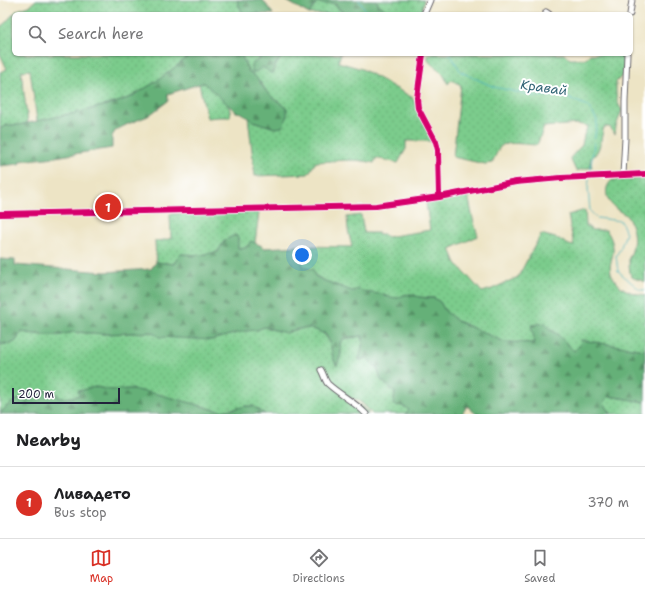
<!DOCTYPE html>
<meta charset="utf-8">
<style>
:root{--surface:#fff;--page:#f2f2f2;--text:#202124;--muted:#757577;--line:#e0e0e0;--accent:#d93025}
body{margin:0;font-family:"Shantell Sans",sans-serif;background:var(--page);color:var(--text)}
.scale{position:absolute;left:12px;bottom:10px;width:108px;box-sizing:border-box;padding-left:4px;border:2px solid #22223b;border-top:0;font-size:11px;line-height:14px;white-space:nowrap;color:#22223b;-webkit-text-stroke:3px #fff;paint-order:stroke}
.you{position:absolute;left:302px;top:255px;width:14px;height:14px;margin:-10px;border:3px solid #fff;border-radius:50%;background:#1a73e8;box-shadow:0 0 0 6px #1a73e833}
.badge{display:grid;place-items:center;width:26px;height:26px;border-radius:50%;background:var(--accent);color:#fff;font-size:13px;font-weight:700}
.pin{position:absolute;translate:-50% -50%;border:2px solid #fff;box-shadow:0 1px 4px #0006}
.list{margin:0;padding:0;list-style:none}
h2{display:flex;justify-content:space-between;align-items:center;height:52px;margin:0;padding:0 16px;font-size:17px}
h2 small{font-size:13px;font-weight:400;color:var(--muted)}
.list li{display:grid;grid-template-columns:26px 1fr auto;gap:12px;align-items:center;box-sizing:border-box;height:72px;padding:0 16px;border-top:1px solid var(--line)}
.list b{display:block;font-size:15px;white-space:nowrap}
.list p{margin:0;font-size:13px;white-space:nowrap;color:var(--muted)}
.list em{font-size:13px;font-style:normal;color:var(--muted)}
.icon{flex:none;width:22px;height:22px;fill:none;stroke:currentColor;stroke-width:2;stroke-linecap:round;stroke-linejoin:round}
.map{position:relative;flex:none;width:645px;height:414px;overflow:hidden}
.search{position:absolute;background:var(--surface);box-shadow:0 1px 3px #0004;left:12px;right:12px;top:12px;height:44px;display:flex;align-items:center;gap:10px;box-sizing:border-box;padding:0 14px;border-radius:6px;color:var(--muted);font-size:15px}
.sheet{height:124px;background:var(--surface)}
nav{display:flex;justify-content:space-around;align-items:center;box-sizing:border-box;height:56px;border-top:1px solid var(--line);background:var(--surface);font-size:11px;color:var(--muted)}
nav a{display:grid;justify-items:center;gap:2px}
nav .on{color:var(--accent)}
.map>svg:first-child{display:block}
.grass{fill:url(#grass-dots);stroke:#4f7764}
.forest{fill:url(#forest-firs);stroke:#44695a}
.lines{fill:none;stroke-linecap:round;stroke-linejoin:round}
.stream{stroke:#42b2bb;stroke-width:1}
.minor-casing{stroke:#69666b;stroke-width:7}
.minor{stroke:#fff;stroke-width:5}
.cycleway-casing{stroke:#fff;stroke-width:8}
.cycleway{stroke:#d6006c;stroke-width:6}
.labels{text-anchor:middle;stroke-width:4;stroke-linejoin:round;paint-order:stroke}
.water-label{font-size:13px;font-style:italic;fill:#306375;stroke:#fff}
</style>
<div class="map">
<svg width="645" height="414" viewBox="0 0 645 414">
<defs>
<pattern id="grass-dots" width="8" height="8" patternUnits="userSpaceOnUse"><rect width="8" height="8" fill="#7ccc8c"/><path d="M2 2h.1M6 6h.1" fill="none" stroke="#6baf7a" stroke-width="1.8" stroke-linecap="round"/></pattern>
<pattern id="forest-firs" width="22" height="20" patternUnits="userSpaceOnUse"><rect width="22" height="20" fill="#65b078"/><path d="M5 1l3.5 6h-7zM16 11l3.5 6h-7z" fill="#538f64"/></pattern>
</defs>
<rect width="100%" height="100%" fill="#fff"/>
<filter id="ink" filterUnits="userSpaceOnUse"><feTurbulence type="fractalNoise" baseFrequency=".025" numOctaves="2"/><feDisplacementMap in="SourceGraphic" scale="8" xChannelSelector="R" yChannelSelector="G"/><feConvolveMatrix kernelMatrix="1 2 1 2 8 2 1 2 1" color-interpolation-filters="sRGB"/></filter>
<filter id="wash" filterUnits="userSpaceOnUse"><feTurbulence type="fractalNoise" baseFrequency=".012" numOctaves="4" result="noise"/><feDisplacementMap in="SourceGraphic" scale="16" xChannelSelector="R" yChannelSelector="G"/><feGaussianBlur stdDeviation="0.9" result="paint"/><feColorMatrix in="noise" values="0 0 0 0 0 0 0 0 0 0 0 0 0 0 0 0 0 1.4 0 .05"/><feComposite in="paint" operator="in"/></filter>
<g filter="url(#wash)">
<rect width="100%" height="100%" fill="#ede4c5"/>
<g class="grass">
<polygon points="36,0 239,0 237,1 243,14 14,14 14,54 192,54 157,81 131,97 118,102 72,114 37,121 30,70 21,71 28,123 19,125 6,125 0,129 0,72 7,69 0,54 0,27 5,23 17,10 29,6"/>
<path d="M 375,0 L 424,0 L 421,14 C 399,14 390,18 375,0 Z"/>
<polygon points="317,2 323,4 333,3 344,14 309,14"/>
<path d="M 245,54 L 260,54 L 260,59 L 262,67 L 266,69 L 269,72 L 274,71 C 275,64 280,61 281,54 L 341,54 L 338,62 L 362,69 L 413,98 L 417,109 L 433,141 L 406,141 L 406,149 L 398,163 L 376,158 L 374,163 C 355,158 336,161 316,162 L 308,174 L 255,176 L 248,117 L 253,121 L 275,128 L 282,127 L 266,91 L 260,81 L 249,72 L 242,57 Z"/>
<path d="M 428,54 L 564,54 L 570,59 L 585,59 L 590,54 L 624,54 L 623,75 L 616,82 C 616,92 615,101 622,110 L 616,126 L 615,134 L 610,127 L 604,127 C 600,140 602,150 590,160 L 592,167 L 576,171 L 570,158 L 582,145 L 584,135 L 588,126 L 577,124 L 544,127 L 537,145 C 530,145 506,141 501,146 C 498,149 494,159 492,163 L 485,164 L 453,157 L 461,85 L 451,80 L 448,84 C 446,80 444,75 441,72 C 436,66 426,64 428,54 Z"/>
<path d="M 204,83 C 213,90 234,104 230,117 L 219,117 L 207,118 L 199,84 Z"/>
<path d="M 645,179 L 645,282 C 642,280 634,279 632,277 C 629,275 629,261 629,257 L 630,257 C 631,253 633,249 633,245 C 635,236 632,225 628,218 C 626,214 622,213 619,211 C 608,204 601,190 612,180 Z"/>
<path d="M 468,195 L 473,219 L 478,236 L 450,249 L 456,263 L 482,292 L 492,289 L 518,277 L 541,234 L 559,239 L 569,245 L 574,246 L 568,215 L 585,210 L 586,225 L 592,230 L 606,230 C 611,236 614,245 613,253 C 612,260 608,267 612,275 C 613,278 617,282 619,285 C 627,292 635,294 645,295 L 645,350 L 581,340 L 580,345 L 574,351 L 556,333 L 549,329 L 535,343 L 505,342 L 457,321 L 445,311 L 440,302 L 434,298 L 419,297 L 411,294 L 404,295 L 398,298 L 389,297 L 381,294 L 354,292 L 325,281 L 302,268 L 299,246 L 352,247 L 348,230 L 347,217 L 361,215 L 364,233 L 379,233 L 379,234 L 384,234 L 386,237 L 430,230 L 426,203 Z"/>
<polygon points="259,212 255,243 246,248 237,248 238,237 224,241 218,252 200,255 180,254 174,264 156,262 155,241 165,240 171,238 170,214"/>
<path d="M 264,327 L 286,333 L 298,329 L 309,328 L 316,330 L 324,334 L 330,342 L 333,358 L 337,366 L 341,354 L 340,343 L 343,339 L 363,336 L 363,342 L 360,360 L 367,358 L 377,368 L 381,380 L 395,392 L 398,405 L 404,406 L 410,410 L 406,414 L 372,414 C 366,407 360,399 350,398 L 350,399 L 363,408 L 369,414 L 265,414 L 253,406 L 219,411 L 191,403 L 131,389 L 112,390 L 95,387 L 78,392 L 79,395 L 74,397 L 60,398 L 53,390 C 32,392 15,398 0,413 L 0,344 L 11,344 L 16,341 L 21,332 L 42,335 L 61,335 L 73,332 L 106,334 L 152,332 L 211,340 L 245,331 L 257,330 Z"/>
<polygon points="609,396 645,402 645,414 611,414 604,403"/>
</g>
<g class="forest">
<polygon points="239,0 263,0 273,14 243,14 237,1"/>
<path d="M 285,0 L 375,0 C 380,6 386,11 393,14 L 345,14 L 333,3 L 323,4 L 317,2 L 309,14 Z"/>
<path d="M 192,54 L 245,54 L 242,57 L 249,72 C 259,77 260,84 266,91 C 272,98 281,103 287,108 L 287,118 L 282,127 L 275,128 L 253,121 L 242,113 L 236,112 L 204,83 L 199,84 L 168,94 L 168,101 L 148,116 L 128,124 L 116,130 L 112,136 L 112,148 L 55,157 L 20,161 L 19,164 L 0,166 L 0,129 L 6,125 L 19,125 L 69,114 L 72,114 L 118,102 L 131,97 L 157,81 Z"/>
<path d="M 260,54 L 281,54 C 281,59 278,61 276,64 C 274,67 274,70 272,73 L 269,72 L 266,69 L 262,67 L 256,72 L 252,72 L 251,67 L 252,64 L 260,59 Z"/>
<path d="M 236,235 L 238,237 L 238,248 L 246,248 L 251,241 L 262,246 L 263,248 L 299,246 L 303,268 L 313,269 L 315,276 L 325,281 L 352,291 L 354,291 L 358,289 L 363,292 L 381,294 L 389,297 L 398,298 L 404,295 L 411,294 L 419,297 L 426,298 L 434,298 L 440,302 L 445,311 L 457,321 L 505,342 L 535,343 L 531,325 L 545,323 L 549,329 L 556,333 L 574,351 L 580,345 L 581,340 L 645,350 L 645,402 L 609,396 L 604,403 L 611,414 L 476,414 L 467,406 L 462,414 L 406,414 L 409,410 C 404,406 399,405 393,405 L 395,392 L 381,380 L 377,368 L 367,358 L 359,360 L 363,342 L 363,336 L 351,337 L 343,339 L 340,343 L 341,354 L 337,366 L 333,358 L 330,342 L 325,334 L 316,330 L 309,328 L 298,329 L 286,333 L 264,327 L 257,330 L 245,331 L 211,340 L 159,337 L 152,332 L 106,334 L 73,332 L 61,335 L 42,335 L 21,332 L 16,341 L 11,344 L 0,344 L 0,259 L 15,260 L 15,265 L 105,272 L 151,269 L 156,262 L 174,264 L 180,254 L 200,255 L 218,252 C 223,242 224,239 236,235 Z"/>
<path d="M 95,387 L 112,390 L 131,389 L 157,394 L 191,403 L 219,411 L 231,410 L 245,406 L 253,406 L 265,414 L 0,414 C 12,398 34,392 53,390 L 60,398 L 74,397 L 79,395 L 78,391 Z"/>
</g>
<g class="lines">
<g class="stream">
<polyline points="359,0 368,14"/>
<polyline points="449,54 452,57 461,72 494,87 535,96 563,96 588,106 597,120 590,174"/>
<polyline points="589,179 588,188 590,211 597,218 621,221 626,233 621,247 616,256 618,271 640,290 645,290"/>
</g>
</g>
</g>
<g filter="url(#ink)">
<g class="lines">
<defs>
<g id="minor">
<polyline points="546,12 549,14"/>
<polyline points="424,14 430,0"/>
<polyline points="630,14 632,0"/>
<polyline points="423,54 417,98 418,108 436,142 438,150 439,197"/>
<polyline points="623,175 625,138 625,102 627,54"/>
<polyline points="0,214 376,206 439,197 516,182 561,178 645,174"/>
<path d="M 321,370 C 324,375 325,381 328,384 C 340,395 355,402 366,414"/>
</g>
</defs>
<use href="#minor" class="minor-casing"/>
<use href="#minor" class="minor"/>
<defs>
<g id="cycleway">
<polyline points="423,54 417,98 418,108 436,142 438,150 439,197"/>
<polyline points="0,214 376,206 439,197 516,182 561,178 645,174"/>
</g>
</defs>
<use href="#cycleway" class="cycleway-casing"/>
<use href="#cycleway" class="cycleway"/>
</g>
</g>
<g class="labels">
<g class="water-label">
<text transform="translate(544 87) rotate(8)" y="5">Кравай</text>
</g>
</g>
</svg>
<div class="scale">200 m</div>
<div class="you"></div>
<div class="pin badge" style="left:108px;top:207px">1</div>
<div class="search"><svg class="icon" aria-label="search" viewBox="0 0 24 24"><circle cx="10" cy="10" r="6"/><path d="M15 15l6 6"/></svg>Search here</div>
</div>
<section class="sheet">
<h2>Nearby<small></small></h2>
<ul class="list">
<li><span class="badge">1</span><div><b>Ливадето</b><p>Bus stop</p></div><em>370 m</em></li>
</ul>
</section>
<nav>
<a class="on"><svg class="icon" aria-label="map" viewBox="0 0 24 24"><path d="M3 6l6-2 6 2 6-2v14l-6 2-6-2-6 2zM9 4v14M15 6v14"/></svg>Map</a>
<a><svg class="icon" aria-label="directions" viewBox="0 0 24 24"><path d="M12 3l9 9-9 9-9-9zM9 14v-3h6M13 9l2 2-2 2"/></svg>Directions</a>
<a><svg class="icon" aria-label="saved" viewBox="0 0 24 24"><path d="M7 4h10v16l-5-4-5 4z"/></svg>Saved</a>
</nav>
